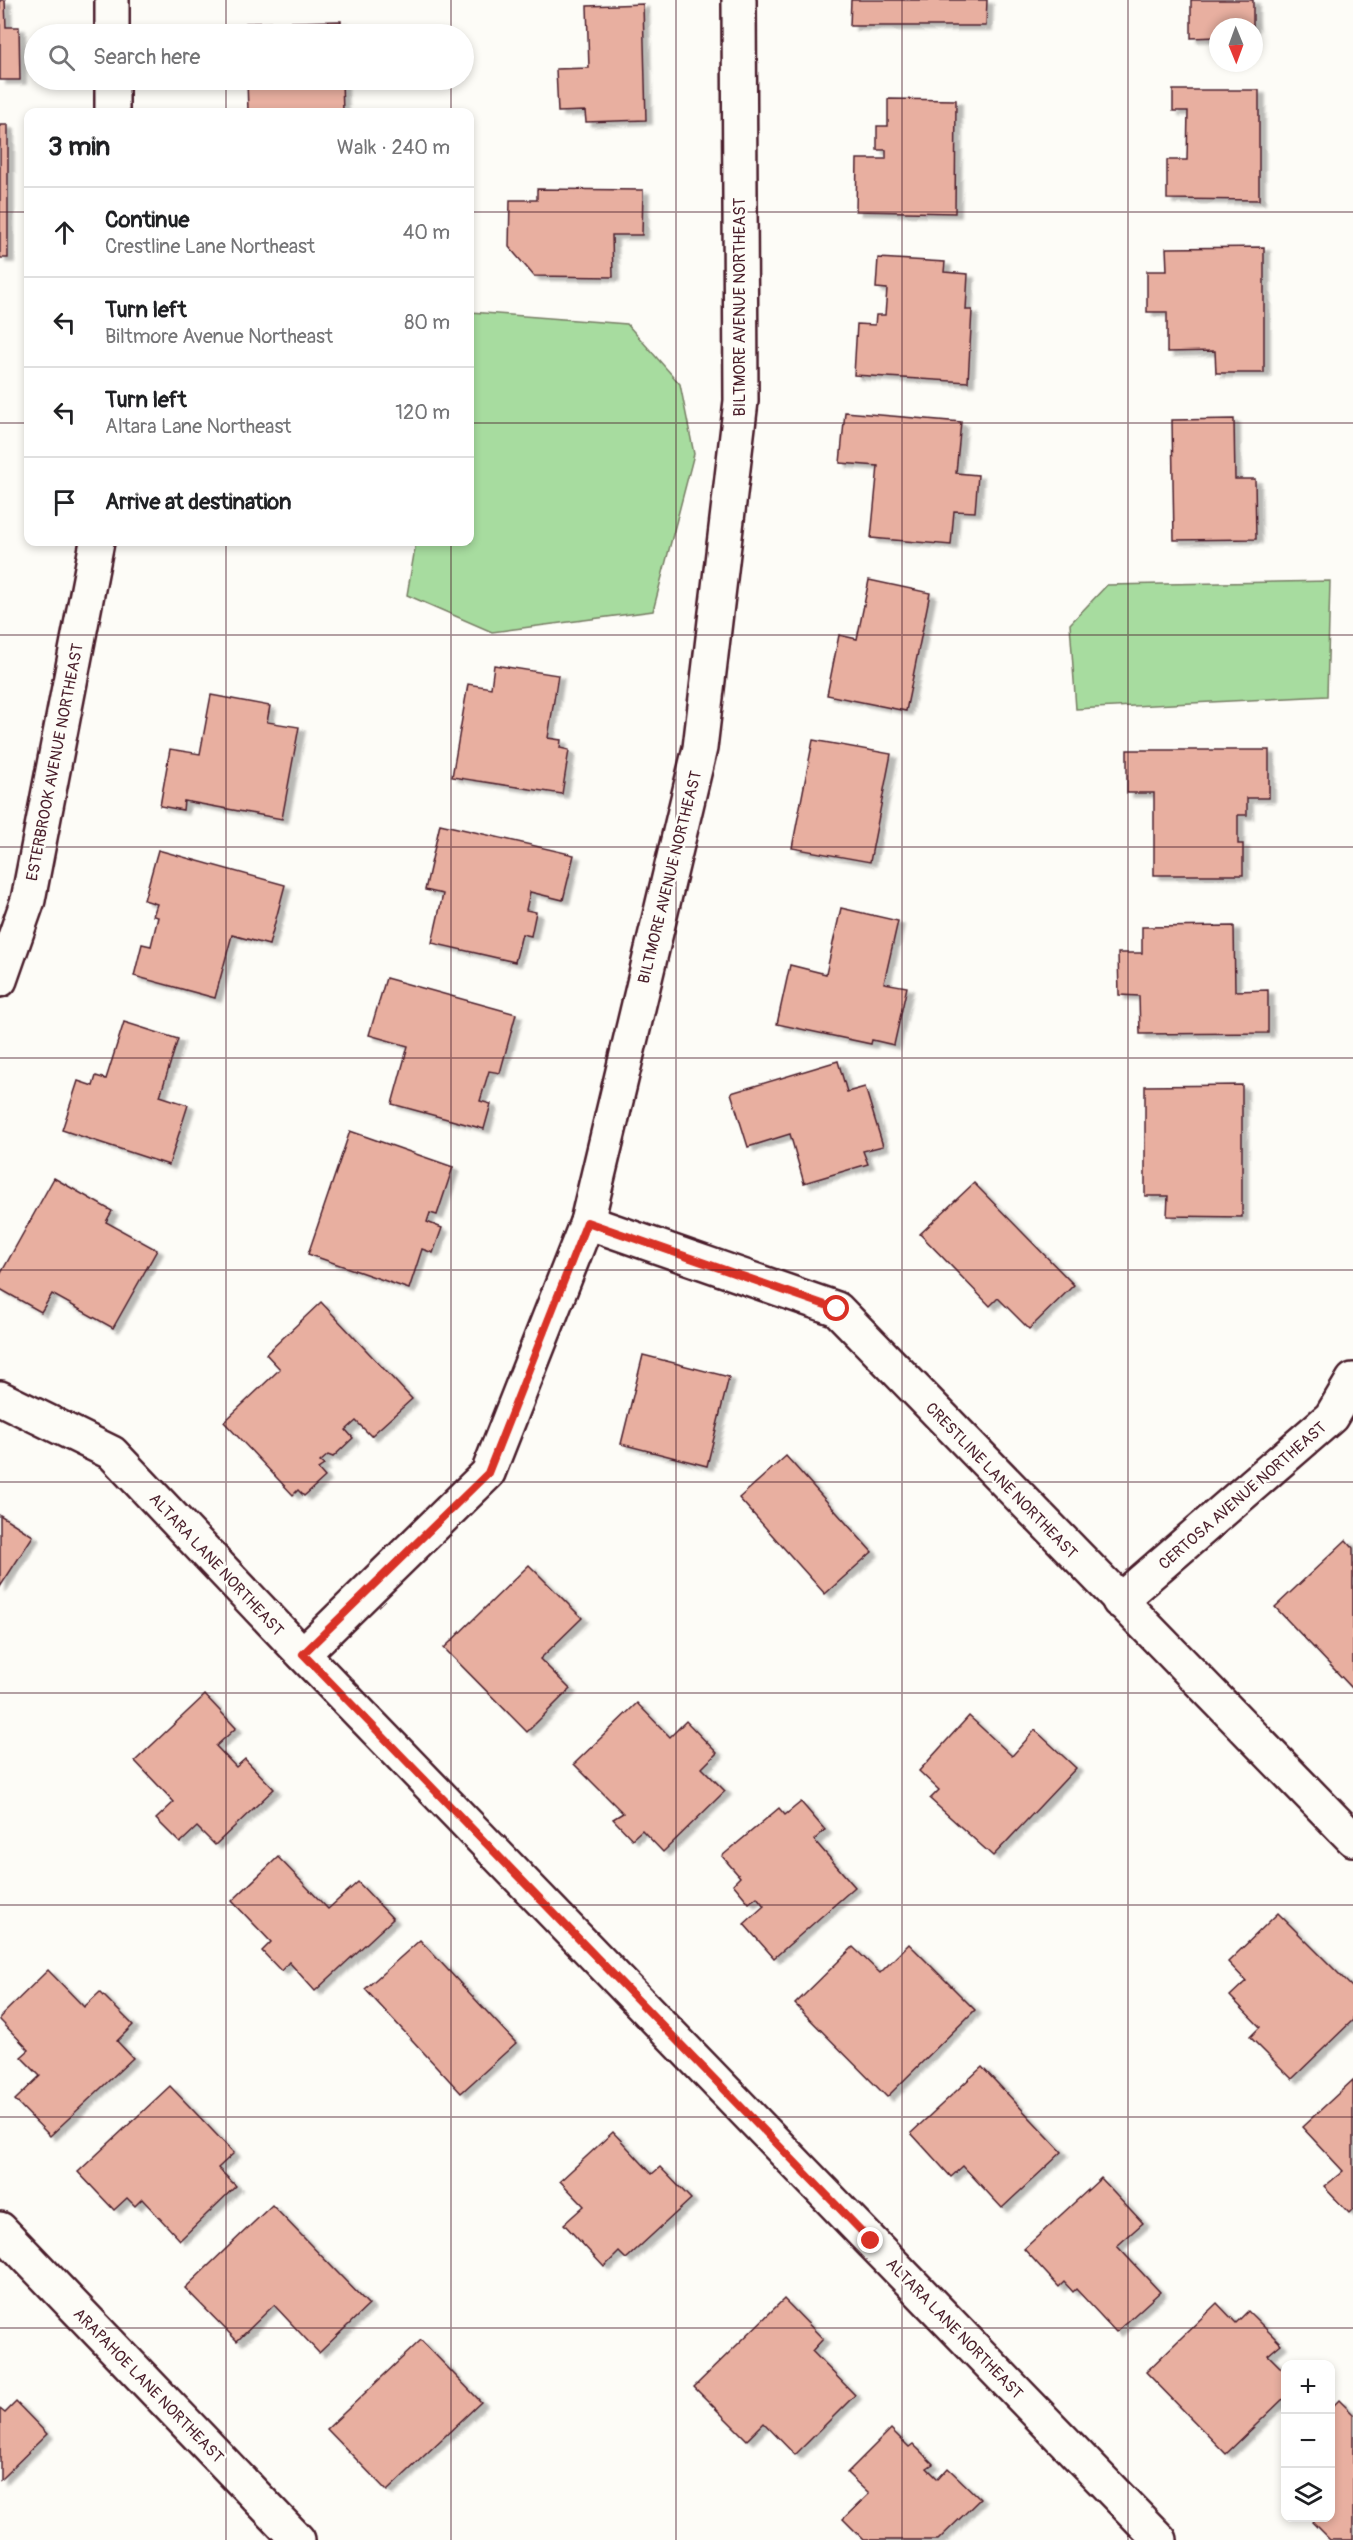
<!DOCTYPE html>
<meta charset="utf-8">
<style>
:root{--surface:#fff;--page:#f2f2f2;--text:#202124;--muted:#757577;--line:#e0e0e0}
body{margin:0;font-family:Pangolin,sans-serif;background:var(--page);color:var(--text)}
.controls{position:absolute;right:18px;bottom:18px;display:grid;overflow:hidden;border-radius:12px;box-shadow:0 3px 9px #0003}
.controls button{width:54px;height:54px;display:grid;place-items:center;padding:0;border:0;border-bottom:2px solid var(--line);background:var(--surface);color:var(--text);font:30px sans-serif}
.compass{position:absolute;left:1209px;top:18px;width:54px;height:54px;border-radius:50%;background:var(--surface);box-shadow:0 3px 9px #0003;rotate:179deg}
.stop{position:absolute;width:18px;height:18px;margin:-14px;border:4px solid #d93025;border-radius:50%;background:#fff}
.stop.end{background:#d93025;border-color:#fff;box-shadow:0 2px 6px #0008}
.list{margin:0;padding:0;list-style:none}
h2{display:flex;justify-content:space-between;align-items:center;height:78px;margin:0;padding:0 24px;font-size:26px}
h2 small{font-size:20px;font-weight:400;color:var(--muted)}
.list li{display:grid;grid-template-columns:39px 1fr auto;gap:18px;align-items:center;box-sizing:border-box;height:90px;padding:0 24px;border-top:2px solid var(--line)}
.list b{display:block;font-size:22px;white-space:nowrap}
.list p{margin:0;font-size:20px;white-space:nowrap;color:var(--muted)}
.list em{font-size:20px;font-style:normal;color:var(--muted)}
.icon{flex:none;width:33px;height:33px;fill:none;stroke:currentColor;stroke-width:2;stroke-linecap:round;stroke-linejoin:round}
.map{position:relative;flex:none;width:1353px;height:2540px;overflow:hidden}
.search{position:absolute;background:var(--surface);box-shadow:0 3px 9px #0003;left:24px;top:24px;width:450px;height:66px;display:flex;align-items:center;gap:15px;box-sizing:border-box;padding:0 21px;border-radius:33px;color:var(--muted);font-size:22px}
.panel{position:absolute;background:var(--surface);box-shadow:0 3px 9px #0003;left:24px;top:108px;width:450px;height:438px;border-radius:12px}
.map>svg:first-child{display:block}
.green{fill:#a7dc9f;stroke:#787e65;stroke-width:1.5}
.building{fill:#e8afa0;stroke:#4a1f2b;stroke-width:1.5;filter:url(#shadow)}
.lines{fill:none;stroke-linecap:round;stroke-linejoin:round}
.street-casing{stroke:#4a1f2b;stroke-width:38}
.street{stroke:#fdfcf7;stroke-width:33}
.route{stroke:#d93025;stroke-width:8}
.grid{fill:none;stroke:#4a1f2b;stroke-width:1.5;stroke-opacity:0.55}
.labels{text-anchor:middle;stroke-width:5;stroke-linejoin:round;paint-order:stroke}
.street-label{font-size:16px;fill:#4a1f2b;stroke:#fdfcf7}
</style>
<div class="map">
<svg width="1353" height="2540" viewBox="0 0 1353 2540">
<defs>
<filter id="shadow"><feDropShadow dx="6" dy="4" stdDeviation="1.5" flood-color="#0004"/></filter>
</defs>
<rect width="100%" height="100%" fill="#fdfcf7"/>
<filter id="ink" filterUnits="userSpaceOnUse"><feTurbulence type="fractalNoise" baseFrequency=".0167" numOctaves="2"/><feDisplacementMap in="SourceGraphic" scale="12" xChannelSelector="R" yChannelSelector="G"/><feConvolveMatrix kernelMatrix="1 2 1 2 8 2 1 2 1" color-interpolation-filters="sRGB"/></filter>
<g filter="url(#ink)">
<g class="green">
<polygon points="470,312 627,324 680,384 694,454 653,611 492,632 407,595 416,542 470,542"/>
<polygon points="1330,581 1327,696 1076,709 1070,624 1107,585"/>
</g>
<g class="building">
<polygon points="0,0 5,0 6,27 19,27 20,80 0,80"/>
<polygon points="851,0 987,0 986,26 850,26"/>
<polygon points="1191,0 1253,0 1253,27 1218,27 1218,37 1191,38"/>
<polygon points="643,4 646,120 586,122 585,111 558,112 556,69 589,68 587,6"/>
<polygon points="341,21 341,34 246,34 246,23"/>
<polygon points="247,80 342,80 343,112 248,112"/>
<polygon points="1173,90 1259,90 1259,200 1167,199 1167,160 1187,160 1188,111 1173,111"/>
<polygon points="888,99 956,100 955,213 856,211 857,159 886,159 886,150 877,150 877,126 888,126"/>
<rect x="0" y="125" width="8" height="133"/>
<polygon points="537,189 643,190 642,235 612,235 613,277 534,276 509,247 510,200 537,200"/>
<polygon points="1264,247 1264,373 1216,373 1215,351 1167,352 1167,312 1147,312 1147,271 1167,271 1166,248"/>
<polygon points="878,258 945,262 944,272 968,274 966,310 972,310 968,382 854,375 857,324 875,325 876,315 885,315 887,289 876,288"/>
<polygon points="845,412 961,422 956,473 978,475 975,512 954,511 951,545 871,538 878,466 840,463"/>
<polygon points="1234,419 1235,479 1255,479 1256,539 1174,540 1172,420"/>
<polygon points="869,580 930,593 906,711 827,695 839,635 857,639"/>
<polygon points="494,665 558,675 548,738 561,740 560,748 569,750 562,794 452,777 468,684 491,688"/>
<polygon points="211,695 270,706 267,722 299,727 282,819 184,801 183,810 160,806 170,749 200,754"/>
<polygon points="813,740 891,754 870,862 792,848"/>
<polygon points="1127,750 1269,750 1269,798 1247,798 1247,815 1238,815 1238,844 1243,844 1243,875 1154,875 1154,793 1127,793"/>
<polygon points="440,824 574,855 563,900 530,892 526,910 536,912 531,936 522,934 515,962 432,943 443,894 425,890"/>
<polygon points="158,850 285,885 269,945 232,935 215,998 134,976 142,944 151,946 158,917 153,916 157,904 144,900"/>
<polygon points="841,908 898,921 884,983 907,987 894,1045 872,1040 871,1044 777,1024 790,965 826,974"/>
<polygon points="1234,926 1235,991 1268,990 1268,1033 1140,1034 1139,996 1119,995 1118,953 1142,953 1142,927"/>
<polygon points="386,978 516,1014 500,1073 489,1071 480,1101 491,1104 484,1129 392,1104 408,1046 369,1035"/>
<polygon points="124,1022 178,1039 160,1096 188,1105 169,1165 62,1130 78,1081 93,1086 96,1076 106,1079"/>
<polygon points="838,1061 847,1092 865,1087 883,1146 863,1151 868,1164 804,1183 790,1134 748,1147 731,1093"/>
<polygon points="1242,1085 1242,1217 1167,1216 1168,1196 1145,1196 1145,1086"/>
<polygon points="350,1131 453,1167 437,1215 430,1213 427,1222 442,1228 433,1253 422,1249 409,1289 308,1254"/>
<polygon points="54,1178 112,1211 106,1222 157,1250 113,1328 52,1294 41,1312 0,1289 0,1275"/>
<polygon points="974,1183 1074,1285 1029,1329 998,1298 990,1306 920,1234"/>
<polygon points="321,1302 412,1399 371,1436 356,1421 346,1430 353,1438 333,1457 328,1455 320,1462 324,1465 318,1469 325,1477 304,1496 298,1490 293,1495 224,1422 280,1369 266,1354"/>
<polygon points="643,1355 729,1377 707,1466 621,1444"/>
<polygon points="786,1456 872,1552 825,1594 739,1498"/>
<polygon points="0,1515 33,1536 0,1587"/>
<polygon points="1346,1540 1353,1548 1353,1689 1275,1607"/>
<polygon points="529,1565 582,1618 540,1659 570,1689 527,1732 444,1648"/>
<polygon points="205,1695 236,1728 216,1746 236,1767 245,1759 274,1789 215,1845 197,1827 180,1843 156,1819 174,1802 135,1761"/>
<polygon points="637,1703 670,1737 686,1721 717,1753 702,1768 725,1791 663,1852 642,1830 632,1839 613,1819 623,1813 574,1764"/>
<polygon points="969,1716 1012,1756 1035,1730 1076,1768 993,1856 930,1799 939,1790 919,1771"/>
<polygon points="801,1802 825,1830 814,1840 855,1887 774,1958 744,1924 764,1906 757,1897 749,1903 733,1884 740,1877 722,1856 779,1808 785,1815"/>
<polygon points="278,1857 328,1909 358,1882 393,1919 315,1991 289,1962 281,1971 262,1951 271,1942 232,1901"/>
<polygon points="1278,1913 1353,1988 1353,2020 1292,2079 1250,2037 1260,2027 1230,1996 1246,1981 1228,1962"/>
<polygon points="420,1940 516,2043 461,2093 365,1989"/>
<polygon points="909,1944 975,2010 887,2097 795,2004 853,1947 880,1973"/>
<polygon points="48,1970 84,2007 100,1992 133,2025 117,2041 133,2058 50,2136 15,2100 40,2076 21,2057 29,2050 0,2020 0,2017"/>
<polygon points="982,2067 1062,2152 1002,2208 963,2166 951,2177 911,2133"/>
<polygon points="1353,2080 1353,2209 1349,2213 1324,2187 1343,2171 1302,2127"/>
<polygon points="170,2086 234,2153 218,2168 236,2186 180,2240 142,2199 135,2206 127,2198 114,2210 78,2172"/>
<polygon points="613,2132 652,2174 660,2167 691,2199 626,2259 619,2252 604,2267 564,2224 584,2206 560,2181"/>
<polygon points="1101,2178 1143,2223 1117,2246 1160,2292 1116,2332 1076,2289 1073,2292 1064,2282 1059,2287 1024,2249"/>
<polygon points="272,2205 369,2305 319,2353 274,2305 237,2341 185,2288"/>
<polygon points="784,2299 823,2339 812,2351 855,2395 795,2455 764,2423 747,2440 694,2387"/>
<polygon points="1217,2303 1236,2323 1248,2311 1281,2344 1268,2355 1286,2373 1286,2396 1226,2454 1146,2372"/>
<polygon points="421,2340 481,2402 387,2491 327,2429"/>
<polygon points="1339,2400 1353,2414 1353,2540 1330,2540 1312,2522 1316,2518 1330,2518 1330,2409"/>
<polygon points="16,2402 47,2434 0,2480 0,2409 5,2413"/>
<polygon points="891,2429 909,2447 913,2444 933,2464 927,2468 938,2479 948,2468 980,2499 938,2540 864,2540 843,2519 869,2494 847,2473"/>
</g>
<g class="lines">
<defs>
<g id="street">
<polyline points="112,0 112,34"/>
<polyline points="112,112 112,80"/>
<polyline points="0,980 28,900 97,542"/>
<polyline points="587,1222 837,1309 1353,1839"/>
<polyline points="0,1398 112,1453 291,1642 1160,2540"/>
<polyline points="1119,1601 1331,1417 1353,1380"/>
<polyline points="303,1654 488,1473 587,1222 700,748 741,401 739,0"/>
<polyline points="0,2229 298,2540"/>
</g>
</defs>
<use href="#street" class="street-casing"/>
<use href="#street" class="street"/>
</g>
</g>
<g class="lines" filter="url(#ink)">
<polyline class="route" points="837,1309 587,1222 488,1473 303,1654 871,2241"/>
</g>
<path class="grid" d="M 226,0 L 226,34M 451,0 L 451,34M 676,0 L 676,2540M 902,0 L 902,2540M 1128,0 L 1128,2540M 226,80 L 226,112M 451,80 L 451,112M 0,212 L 28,212M 470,212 L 1353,212M 0,423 L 28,423M 470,423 L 1353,423M 226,542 L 226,2540M 451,542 L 451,2540M 0,635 L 1353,635M 0,847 L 1353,847M 0,1058 L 1353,1058M 0,1270 L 1353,1270M 0,1482 L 1353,1482M 0,1693 L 1353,1693M 0,1905 L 1353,1905M 0,2117 L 1353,2117M 0,2328 L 1353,2328"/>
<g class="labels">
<g class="street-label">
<text transform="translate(739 307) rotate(-90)" y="6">BILTMORE AVENUE NORTHEAST</text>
<text transform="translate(54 762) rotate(-79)" y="6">ESTERBROOK AVENUE NORTHEAST</text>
<text transform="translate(669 877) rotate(-76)" y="6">BILTMORE AVENUE NORTHEAST</text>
<text transform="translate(1002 1480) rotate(46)" y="6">CRESTLINE LANE NORTHEAST</text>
<text transform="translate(1242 1495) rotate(-41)" y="6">CERTOSA AVENUE NORTHEAST</text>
<text transform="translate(217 1564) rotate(47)" y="6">ALTARA LANE NORTHEAST</text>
<text transform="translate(955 2328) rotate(46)" y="6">ALTARA LANE NORTHEAST</text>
<text transform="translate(149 2385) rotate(46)" y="6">ARAPAHOE LANE NORTHEAST</text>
</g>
</g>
</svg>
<div class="controls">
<button>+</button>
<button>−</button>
<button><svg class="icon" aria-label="layers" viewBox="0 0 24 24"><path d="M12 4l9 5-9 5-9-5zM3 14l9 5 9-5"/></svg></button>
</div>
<svg class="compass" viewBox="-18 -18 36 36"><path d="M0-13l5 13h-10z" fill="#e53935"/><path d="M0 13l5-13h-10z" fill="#757577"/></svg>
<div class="stop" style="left:837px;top:1309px"></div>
<div class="stop end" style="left:871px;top:2241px"></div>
<div class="search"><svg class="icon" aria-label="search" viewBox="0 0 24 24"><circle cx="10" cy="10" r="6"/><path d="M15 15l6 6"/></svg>Search here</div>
<section class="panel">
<h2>3 min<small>Walk · 240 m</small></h2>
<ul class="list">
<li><svg class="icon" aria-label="ahead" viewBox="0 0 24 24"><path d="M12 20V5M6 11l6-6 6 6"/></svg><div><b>Continue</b><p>Crestline Lane Northeast</p></div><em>40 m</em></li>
<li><svg class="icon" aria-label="left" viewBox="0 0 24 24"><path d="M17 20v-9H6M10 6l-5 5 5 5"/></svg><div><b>Turn left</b><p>Biltmore Avenue Northeast</p></div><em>80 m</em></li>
<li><svg class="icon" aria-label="left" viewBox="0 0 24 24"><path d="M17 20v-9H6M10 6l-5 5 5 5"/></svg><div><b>Turn left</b><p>Altara Lane Northeast</p></div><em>120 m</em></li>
<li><svg class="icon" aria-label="arrive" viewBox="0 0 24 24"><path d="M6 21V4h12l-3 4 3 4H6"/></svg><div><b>Arrive at destination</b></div></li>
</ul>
</section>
</div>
